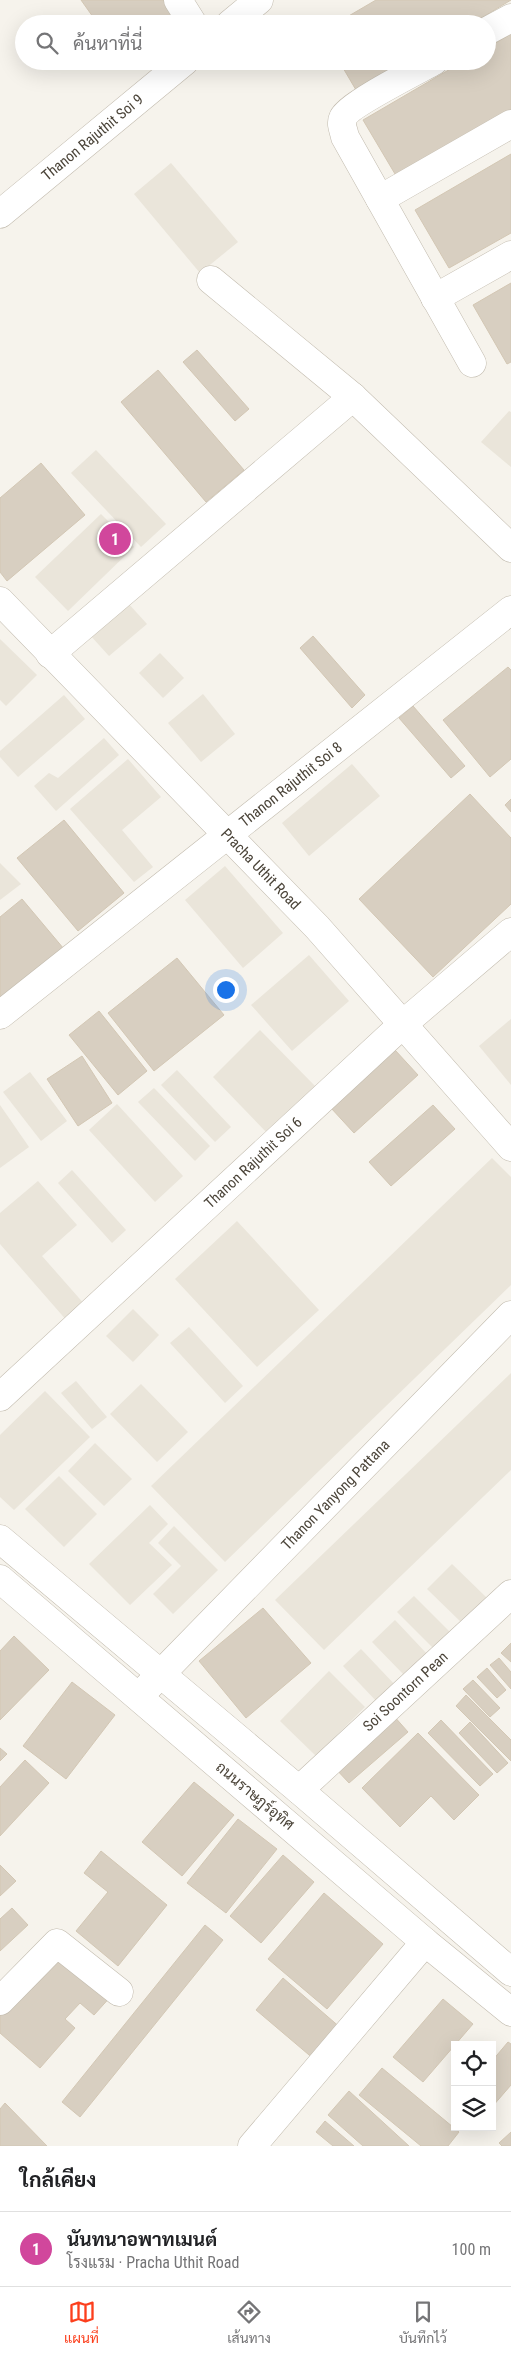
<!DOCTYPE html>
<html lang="th">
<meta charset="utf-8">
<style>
:root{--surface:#fff;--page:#f2f2f2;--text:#202124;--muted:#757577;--line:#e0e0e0;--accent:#fc3f1d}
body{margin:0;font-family:"Roboto Condensed",Sarabun,sans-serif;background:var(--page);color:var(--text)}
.controls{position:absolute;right:15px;bottom:15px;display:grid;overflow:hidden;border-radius:0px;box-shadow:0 5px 20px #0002}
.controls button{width:45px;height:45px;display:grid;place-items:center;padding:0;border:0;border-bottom:1px solid var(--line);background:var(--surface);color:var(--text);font:25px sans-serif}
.you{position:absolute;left:225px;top:989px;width:18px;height:18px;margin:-12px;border:4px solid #fff;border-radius:50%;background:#1a73e8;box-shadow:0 0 0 8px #1a73e833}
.badge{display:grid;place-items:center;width:32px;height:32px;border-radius:50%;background:var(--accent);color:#fff;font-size:16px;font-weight:700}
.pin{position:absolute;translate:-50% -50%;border:2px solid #fff;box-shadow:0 1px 5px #0006}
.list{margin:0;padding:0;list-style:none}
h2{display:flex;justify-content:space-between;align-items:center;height:65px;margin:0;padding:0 20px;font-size:21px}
h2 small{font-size:16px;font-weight:400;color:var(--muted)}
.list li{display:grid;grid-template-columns:32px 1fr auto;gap:15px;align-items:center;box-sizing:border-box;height:75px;padding:0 20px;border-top:1px solid var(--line)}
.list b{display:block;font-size:19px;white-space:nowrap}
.list p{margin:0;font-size:16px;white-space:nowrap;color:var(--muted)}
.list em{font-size:16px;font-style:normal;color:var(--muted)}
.icon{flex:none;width:28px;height:28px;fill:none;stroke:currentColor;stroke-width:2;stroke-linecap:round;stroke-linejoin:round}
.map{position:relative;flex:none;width:511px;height:2146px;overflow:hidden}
.search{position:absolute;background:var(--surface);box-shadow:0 5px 20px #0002;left:15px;right:15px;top:15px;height:55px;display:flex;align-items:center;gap:12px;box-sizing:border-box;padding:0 18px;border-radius:28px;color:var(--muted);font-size:19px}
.sheet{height:140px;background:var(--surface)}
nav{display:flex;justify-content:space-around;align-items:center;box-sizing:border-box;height:70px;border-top:1px solid var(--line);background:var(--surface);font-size:14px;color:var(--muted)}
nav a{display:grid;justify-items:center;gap:2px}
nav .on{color:var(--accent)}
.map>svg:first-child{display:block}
.residential{fill:#eae5da}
.building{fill:#d8cfc1;stroke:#d3c7b4}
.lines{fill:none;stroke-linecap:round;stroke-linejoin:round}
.minor-casing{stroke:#c2bbae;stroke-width:29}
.minor{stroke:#fff;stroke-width:28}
.labels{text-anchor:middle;stroke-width:4;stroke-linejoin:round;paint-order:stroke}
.street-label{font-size:15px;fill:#4b4439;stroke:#fff}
</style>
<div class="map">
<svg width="511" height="2146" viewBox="0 0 511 2146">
<rect width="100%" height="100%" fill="#f6f3ec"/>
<g class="residential">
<polygon points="171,163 238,242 200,273 134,194"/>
<polygon points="509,411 511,412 511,467 481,442"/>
<polygon points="96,450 166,524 141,547 71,473"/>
<polygon points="101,514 134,547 68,611 35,577"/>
<polygon points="127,602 147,624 109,656 90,635"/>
<polygon points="0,639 37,675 6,706 0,700"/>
<polygon points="160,653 184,678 163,698 139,673"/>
<polygon points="203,694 235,734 201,762 168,723"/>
<polygon points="64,695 85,719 18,777 0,757 0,751"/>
<polygon points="104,738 119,755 56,811 34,786 49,773 58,778"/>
<polygon points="128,759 161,797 122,830 153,867 134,882 70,809"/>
<polygon points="352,764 380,796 309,856 282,823"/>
<polygon points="0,863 21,884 0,900"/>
<polygon points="225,866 283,933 243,968 185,900"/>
<polygon points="309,955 349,1001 292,1051 251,1005"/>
<polygon points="511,1019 511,1085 479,1046"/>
<polygon points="260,1030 317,1088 269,1135 213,1077"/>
<polygon points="177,1070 231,1127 215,1142 161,1085"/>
<polygon points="30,1072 67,1121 41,1141 3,1092"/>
<polygon points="154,1088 210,1146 195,1161 138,1102"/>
<polygon points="117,1104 183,1176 155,1202 89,1130"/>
<polygon points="0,1105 29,1147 0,1168"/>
<polygon points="492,1158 511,1177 511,1285 225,1562 151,1486"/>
<polygon points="72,1170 126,1230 112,1243 58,1183"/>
<polygon points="38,1181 77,1225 42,1256 86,1306 68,1322 0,1244 0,1213"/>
<polygon points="237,1221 319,1310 257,1367 175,1279"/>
<polygon points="133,1309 159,1335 133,1362 106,1336"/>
<polygon points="189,1327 243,1386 225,1403 170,1343"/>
<polygon points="511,1373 511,1470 324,1650 275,1600"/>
<polygon points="76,1381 107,1417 92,1429 61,1393"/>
<polygon points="141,1384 188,1432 157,1462 110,1414"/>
<polygon points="45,1391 90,1437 14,1510 0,1497 0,1435"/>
<polygon points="95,1443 132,1479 104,1506 68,1471"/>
<polygon points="59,1476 97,1514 64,1547 25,1509"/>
<polygon points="150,1505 168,1524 149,1543 172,1565 130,1605 89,1564"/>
<polygon points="174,1526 218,1570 173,1614 153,1594 181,1566 158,1543"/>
<polygon points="452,1564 488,1599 463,1624 427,1589"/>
<polygon points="414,1596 452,1634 435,1650 397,1612"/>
<polygon points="395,1620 428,1655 405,1676 372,1642"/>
<polygon points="361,1649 397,1687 379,1704 343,1666"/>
<polygon points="329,1671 365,1707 316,1756 280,1721"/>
</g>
<g class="building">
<polygon points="81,0 170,0 180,14 166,24 98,24"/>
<polygon points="376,0 511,0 471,24 335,24"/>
<polygon points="511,34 511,113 398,179 363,120 464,61 487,61 487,48"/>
<polygon points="339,61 406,61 356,90"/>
<polygon points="511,154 511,233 449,268 415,210"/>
<polygon points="511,283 511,362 507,364 473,305"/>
<polygon points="197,350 249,409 235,421 183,362"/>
<polygon points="158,370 244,470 206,502 121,402"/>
<polygon points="41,463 85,515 7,581 0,572 0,498"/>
<polygon points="313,636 365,695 352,708 300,648"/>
<polygon points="508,667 511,670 511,759 490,777 443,720"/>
<polygon points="413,706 465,766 451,778 399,718"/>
<polygon points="470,794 511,838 511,904 433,977 359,899"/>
<polygon points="511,799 511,812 505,805"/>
<polygon points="64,820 124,893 78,931 17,858"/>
<polygon points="22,899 69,955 0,1003 0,917"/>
<polygon points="177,958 224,1015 154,1071 108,1013"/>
<polygon points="99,1011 147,1071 118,1095 69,1035"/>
<polygon points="395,1050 418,1075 354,1133 331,1108"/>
<polygon points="82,1056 112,1103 78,1126 47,1079"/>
<polygon points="433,1105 455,1129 391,1186 369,1162"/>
<polygon points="263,1608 311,1663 246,1718 199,1661"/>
<polygon points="14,1636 49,1670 0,1720 0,1651"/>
<polygon points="511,1643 511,1662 501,1653"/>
<polygon points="499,1658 511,1672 511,1689 490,1665"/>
<polygon points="487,1668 506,1690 497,1698 477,1677"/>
<polygon points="473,1680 500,1708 490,1717 463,1689"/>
<polygon points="72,1682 115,1715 66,1779 23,1746"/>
<polygon points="466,1695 511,1740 511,1761 456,1706"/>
<polygon points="393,1715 408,1732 349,1783 334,1767"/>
<polygon points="441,1720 493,1774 480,1786 428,1733"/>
<polygon points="470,1722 508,1763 497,1773 459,1733"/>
<polygon points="418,1733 479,1795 454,1820 431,1796 400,1827 362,1788"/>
<polygon points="0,1748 7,1754 0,1761"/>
<polygon points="25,1760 49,1783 0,1836 0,1787"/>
<polygon points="194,1782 234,1815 182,1876 142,1842"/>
<polygon points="238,1819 277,1849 226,1913 187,1883"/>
<polygon points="101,1851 167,1905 118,1966 76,1931 108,1892 84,1873"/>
<polygon points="283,1855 314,1882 261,1943 230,1916"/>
<polygon points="0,1865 16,1881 0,1896"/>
<polygon points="324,1893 383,1944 327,2009 268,1959"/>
<polygon points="12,1908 28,1925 0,1951 0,1919"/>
<polygon points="205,1925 223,1940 80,2117 62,2102"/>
<polygon points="61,1947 113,1994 94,2015 80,2003 65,2019 75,2028 40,2068 0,2033 0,2015"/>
<polygon points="283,1978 342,2029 315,2060 256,2010"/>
<polygon points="443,1999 473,2024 423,2082 393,2057"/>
<polygon points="508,2042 511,2044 511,2085 492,2107 492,2061"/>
<polygon points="382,2068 459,2132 448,2146 421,2146 359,2095"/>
<polygon points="349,2091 409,2146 363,2146 328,2115"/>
<polygon points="5,2103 47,2146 0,2146 0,2109"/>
<polygon points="325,2121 354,2146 333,2146 316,2132"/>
<polygon points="511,2132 511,2146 502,2146 499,2143"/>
</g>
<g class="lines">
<defs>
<g id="minor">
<polyline points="178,0 193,24"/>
<polyline points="230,24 259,0"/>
<polyline points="487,31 511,18"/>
<path d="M 434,61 C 418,70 348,105 343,118 C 340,124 344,131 345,137 L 472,363"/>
<polyline points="380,199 511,124"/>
<path id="s1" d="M 0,214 L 185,61"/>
<polyline points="211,280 353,397 511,548"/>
<polyline points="435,298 511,255"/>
<path id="s2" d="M 0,601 L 317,927 L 511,1147"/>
<polyline points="50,654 353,397"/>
<path id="s3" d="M 0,1015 L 511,610"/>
<path id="s4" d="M 0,1397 L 403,1024 L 511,932"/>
<polyline points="0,1539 299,1790 511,1972"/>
<polyline points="0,1579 425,1942 511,2012"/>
<path id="s5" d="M 147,1688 L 511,1315"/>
<path id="s6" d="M 299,1790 L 511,1594"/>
<polyline points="0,2001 57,1943 119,1992"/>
<polyline points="252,2146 425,1942"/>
</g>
</defs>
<use href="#minor" class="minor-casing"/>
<use href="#minor" class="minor"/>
</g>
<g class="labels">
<g class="street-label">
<text dy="5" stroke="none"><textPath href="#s1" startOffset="120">Thanon Rajuthit Soi 9</textPath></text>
<text dy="5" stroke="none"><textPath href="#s3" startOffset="371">Thanon Rajuthit Soi 8</textPath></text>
<text dy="5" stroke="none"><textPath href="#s2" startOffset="374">Pracha Uthit Road</textPath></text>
<text dy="5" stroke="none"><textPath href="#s4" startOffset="345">Thanon Rajuthit Soi 6</textPath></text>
<text dy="5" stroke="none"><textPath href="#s5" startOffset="270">Thanon Yanyong Pattana</textPath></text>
<text dy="5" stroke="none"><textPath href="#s6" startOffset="145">Soi Soontorn Pean</textPath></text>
<text transform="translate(255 1796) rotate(40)" y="5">ถนนราษฏร์อุทิศ</text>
</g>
</g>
</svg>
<div class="controls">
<button><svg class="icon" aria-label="locate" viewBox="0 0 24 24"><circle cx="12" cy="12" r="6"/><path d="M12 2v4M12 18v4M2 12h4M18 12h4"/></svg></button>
<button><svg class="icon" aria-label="layers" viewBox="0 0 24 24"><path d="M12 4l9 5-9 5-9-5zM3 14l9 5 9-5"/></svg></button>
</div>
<div class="you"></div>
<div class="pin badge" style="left:115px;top:539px;background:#d1479c">1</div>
<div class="search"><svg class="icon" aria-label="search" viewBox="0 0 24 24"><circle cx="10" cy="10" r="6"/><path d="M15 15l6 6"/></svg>ค้นหาที่นี่</div>
</div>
<section class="sheet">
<h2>ใกล้เคียง<small></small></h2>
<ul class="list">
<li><span class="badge" style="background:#d1479c">1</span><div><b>นันทนาอพาทเมนต์</b><p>โรงแรม · Pracha Uthit Road</p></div><em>100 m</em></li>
</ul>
</section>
<nav>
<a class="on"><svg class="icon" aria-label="map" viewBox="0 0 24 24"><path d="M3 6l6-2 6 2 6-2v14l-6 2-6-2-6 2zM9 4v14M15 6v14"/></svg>แผนที่</a>
<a><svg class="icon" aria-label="directions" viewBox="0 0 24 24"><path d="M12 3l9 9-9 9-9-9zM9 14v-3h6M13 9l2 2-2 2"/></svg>เส้นทาง</a>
<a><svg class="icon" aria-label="saved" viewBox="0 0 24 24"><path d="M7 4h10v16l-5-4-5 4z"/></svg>บันทึกไว้</a>
</nav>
